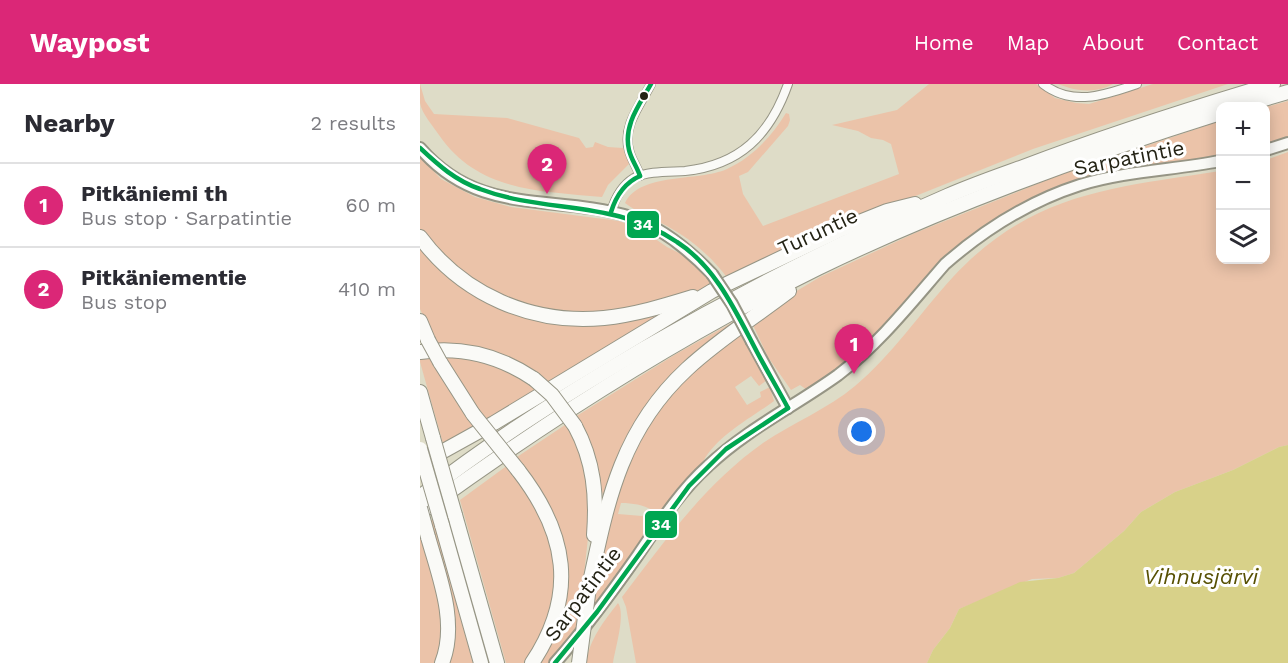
<!DOCTYPE html>
<meta charset="utf-8">
<style>
:root{--surface:#fff;--page:#f2f2f3;--text:#2b2b33;--muted:#7c7c81;--line:#e1e1e2;--accent:#db2777}
body{margin:0;font-family:"Work Sans",sans-serif;background:var(--page);color:var(--text)}
.controls{position:absolute;right:18px;top:18px;display:grid;overflow:hidden;border-radius:12px;box-shadow:0 3px 15px #0003}
.controls button{width:54px;height:54px;display:grid;place-items:center;padding:0;border:0;border-bottom:2px solid var(--line);background:var(--surface);color:var(--text);font:30px sans-serif}
.you{position:absolute;left:442px;top:348px;width:21px;height:21px;margin:-15px;border:4px solid #fff;border-radius:50%;background:#1a73e8;box-shadow:0 0 0 9px #1a73e833}
.badge{display:grid;place-items:center;width:39px;height:39px;border-radius:50%;background:var(--accent);color:#fff;font-size:20px;font-weight:700}
.pin{position:absolute;translate:-50% -50px;filter:drop-shadow(0 2px 3px #0008)}
.pin::after{content:'';position:absolute;top:32px;width:21px;height:18px;background:inherit;clip-path:polygon(0 0,100% 0,50% 100%)}
.list{margin:0;padding:0;list-style:none}
h2{display:flex;justify-content:space-between;align-items:center;height:78px;margin:0;padding:0 24px;font-size:26px}
h2 small{font-size:20px;font-weight:400;color:var(--muted)}
.list li{display:grid;grid-template-columns:39px 1fr auto;gap:18px;align-items:center;box-sizing:border-box;height:84px;padding:0 24px;border-top:2px solid var(--line)}
.list b{display:block;font-size:22px;white-space:nowrap}
.list p{margin:0;font-size:20px;white-space:nowrap;color:var(--muted)}
.list em{font-size:20px;font-style:normal;color:var(--muted)}
.icon{flex:none;width:33px;height:33px;fill:none;stroke:currentColor;stroke-width:2;stroke-linecap:round;stroke-linejoin:round}
.map{position:relative;flex:none;width:868px;height:579px;overflow:hidden}
header{display:flex;align-items:center;gap:36px;box-sizing:border-box;height:84px;padding:0 30px;background:var(--accent);color:#fff}
header strong{font-size:28px}
nav{display:flex;gap:33px;margin-inline-start:auto;font-size:21px}
main{display:flex}
aside{flex:1;background:var(--surface)}
.map>svg:first-child{display:block}
.green{fill:#ebc3a9}
.water{fill:#d8d189}
.lines{fill:none;stroke-linecap:round;stroke-linejoin:round}
.street-casing{stroke:#969585;stroke-width:10}
.secondary-casing{stroke:#969585;stroke-width:14}
.highway-casing{stroke:#969585;stroke-width:16}
.street{stroke:#fafaf7;stroke-width:8}
.secondary{stroke:#fafaf7;stroke-width:10}
.highway{stroke:#fafaf7;stroke-width:14}
.secondary-bridge-casing{stroke:#969585;stroke-width:14;stroke-linecap:butt}
.highway-bridge-casing{stroke:#969585;stroke-width:16;stroke-linecap:butt}
.secondary-bridge{stroke:#fafaf7;stroke-width:10}
.highway-bridge{stroke:#fafaf7;stroke-width:14}
.bus-1-casing{stroke:#fff;stroke-width:9}
.bus-1{stroke:#00a651;stroke-width:4.5}
.bus-dot{fill:#242315;stroke:#fff;stroke-width:2}
.labels{text-anchor:middle;stroke-width:6;stroke-linejoin:round;paint-order:stroke}
.street-label{font-size:21px;fill:#242315;stroke:#fff}
.water-label{font-size:22px;font-style:italic;fill:#575003;stroke:#fff}
.line-badge{stroke:#fff;stroke-width:2}
.badge-label{font-size:16px;text-anchor:middle;font-weight:bold;fill:#fff}
</style>
<header>
<strong>Waypost</strong>
<nav><a>Home</a><a>Map</a><a>About</a><a>Contact</a></nav>
</header>
<main>
<aside>
<h2>Nearby<small>2 results</small></h2>
<ul class="list">
<li><span class="badge">1</span><div><b>Pitkäniemi th</b><p>Bus stop · Sarpatintie</p></div><em>60 m</em></li>
<li><span class="badge">2</span><div><b>Pitkäniementie</b><p>Bus stop</p></div><em>410 m</em></li>
</ul>
</aside>
<div class="map">
<svg width="868" height="579" viewBox="0 0 868 579">
<rect width="100%" height="100%" fill="#dedcc7"/>
<g class="green">
<path d="M 0,0 L 5,17 L 14,30 L 87,34 L 159,54 L 166,64 L 173,63 L 175,58 L 188,63 L 203,64 L 210,79 L 188,101 L 182,113 C 121,107 58,108 19,51 C 13,42 2,30 0,19 C 0,14 0,6 0,0 Z"/>
<path d="M 509,0 L 616,0 L 635,14 L 656,19 L 669,20 L 733,0 L 808,0 L 613,65 L 448,131 L 308,195 C 292,173 271,155 247,142 C 233,134 218,129 205,119 C 220,88 278,98 307,85 C 333,73 351,53 366,29 L 369,30 L 370,36 L 368,42 L 328,88 L 319,92 L 323,110 L 343,142 L 479,90 L 471,60 L 463,56 L 451,54 L 438,47 L 412,41 L 477,26 Z"/>
<path d="M 638,0 L 693,0 C 676,10 655,7 638,0 Z"/>
<polygon points="868,17 868,55 846,63 846,23"/>
<polygon points="800,37 800,74 660,99 533,169 466,242 417,287 387,306 380,301 371,306 348,273 332,239 375,208 400,193 495,149 637,92"/>
<path d="M 868,68 L 868,361 L 859,363 L 813,386 L 755,408 L 721,428 L 704,447 L 654,489 L 638,494 L 612,495 L 539,525 L 530,544 L 513,566 L 507,579 L 216,579 L 206,523 L 202,513 C 244,458 285,400 343,359 C 372,339 408,325 435,302 C 472,271 500,229 533,193 C 612,108 693,104 800,87 L 800,176 L 846,176 L 846,76 Z"/>
<polygon points="0,73 21,95 55,113 91,123 199,137 221,145 247,163 265,172 294,201 256,214 186,231 121,228 56,200 11,161 0,146"/>
<polygon points="0,161 24,187 136,239 270,218 128,303 109,287 17,262 0,225"/>
<polygon points="315,237 318,242 262,286 184,417 175,371 155,333 256,270"/>
<path d="M 322,247 L 347,296 L 339,302 L 331,292 L 315,303 L 327,321 L 341,313 L 340,308 L 350,303 L 354,317 C 331,334 296,352 283,378 L 239,430 C 227,422 216,419 201,419 L 198,430 L 222,432 L 228,429 L 235,435 L 200,490 L 173,525 C 184,452 199,368 249,311 C 270,287 297,268 322,247 Z"/>
<polygon points="22,271 57,275 103,294 120,307 66,341"/>
<polygon points="13,272 59,345 24,363 0,278 0,274"/>
<polygon points="148,339 165,377 171,426 158,546 129,579 115,579 118,576 143,475 94,375"/>
<polygon points="88,381 106,404 131,450 136,506 125,547 106,579 86,579 40,416"/>
<polygon points="13,435 53,579 28,579 9,438"/>
<polygon points="0,446 21,519 24,543 18,579 0,579"/>
<path d="M 198,519 C 206,530 195,565 193,579 L 166,579 C 169,556 184,537 198,519 Z"/>
</g>
<polygon class="water" points="868,361 868,579 507,579 513,566 530,544 539,525 600,498 638,494 654,489 704,447 721,428 755,408 813,386 859,363"/>
<g class="lines">
<defs>
<g id="street">
<path d="M 623,0 C 653,23 685,11 717,0"/>
<path d="M 220,92 C 217,83 211,75 209,66 C 202,42 221,20 231,0"/>
<path d="M 191,128 C 195,114 201,102 214,94 C 228,87 249,88 265,87 C 320,81 350,51 368,0"/>
</g>
<g id="secondary">
<path d="M 0,64 C 60,134 134,109 211,133 C 243,144 269,166 292,190"/>
<polyline points="846,66 868,59"/>
<polyline points="332,258 368,324"/>
<path d="M 135,579 C 165,545 192,508 218,471 C 239,440 260,407 288,382 C 327,345 375,322 418,291 C 460,259 491,219 525,180 C 564,146 610,117 660,101 C 705,87 754,86 800,77"/>
</g>
<g id="highway">
<polyline points="820,22 868,8"/>
<path d="M 0,153 C 43,211 112,241 184,234 C 214,231 244,222 273,213"/>
<polyline points="0,237 8,256"/>
<path d="M 0,268 C 41,262 80,272 114,295"/>
<polyline points="20,278 53,330"/>
<polyline points="0,308 13,354"/>
<path d="M 155,342 C 174,377 177,412 174,451"/>
<polyline points="9,375 74,339 292,207 422,145 467,127 495,120"/>
<path d="M 98,386 C 147,449 158,510 112,579"/>
<path d="M 0,413 C 70,358 146,310 223,265 C 322,208 423,157 527,112 C 552,101 578,92 603,83 C 685,52 769,25 853,0"/>
<path d="M 0,429 C 126,337 258,253 398,184 C 528,121 663,72 800,29"/>
<polyline points="35,431 77,579"/>
<polyline points="22,441 61,579"/>
<path d="M 8,453 C 19,492 38,539 22,579"/>
<path d="M 169,503 C 187,419 200,347 267,285 C 298,256 335,233 369,207"/>
</g>
</defs>
<use href="#street" class="street-casing"/>
<use href="#secondary" class="secondary-casing"/>
<use href="#highway" class="highway-casing"/>
<use href="#street" class="street"/>
<use href="#secondary" class="secondary"/>
<use href="#highway" class="highway"/>
<defs>
<polyline id="secondary-bridge" points="292,190 312,220 332,258"/>
<g id="highway-bridge">
<polyline points="8,256 20,278"/>
<polyline points="114,295 132,311 155,342"/>
<polyline points="53,330 98,386"/>
<polyline points="13,354 35,431"/>
<polyline points="0,365 22,441"/>
<polyline points="0,424 8,453"/>
<polyline points="159,579 169,503"/>
</g>
</defs>
<use href="#secondary-bridge" class="secondary-bridge-casing"/>
<use href="#highway-bridge" class="highway-bridge-casing"/>
<use href="#secondary-bridge" class="secondary-bridge"/>
<use href="#highway-bridge" class="highway-bridge"/>
<defs>
<g id="bus-1">
<path d="M 0,64 C 18,81 36,97 60,105 C 126,130 194,115 257,158 C 296,183 316,228 337,268 C 347,287 358,305 368,324"/>
<path d="M 220,92 C 217,83 211,75 209,66 C 203,41 220,20 231,0"/>
<path d="M 191,128 C 196,112 204,99 220,92"/>
<polyline points="135,579 177,528 269,402 306,365 368,324"/>
</g>
</defs>
<use href="#bus-1" class="bus-1-casing"/>
<use href="#bus-1" class="bus-1"/>
</g>
<circle class="bus-dot" cx="224" cy="12" r="5"/>
<g class="labels">
<g class="street-label">
<text transform="translate(709 74) rotate(-11)" y="7">Sarpatintie</text>
<text transform="translate(398 148) rotate(-25)" y="7">Turuntie</text>
<text transform="translate(163 510) rotate(-53)" y="7">Sarpatintie</text>
</g>
<g class="water-label">
<text x="781" y="500">Vihnusjärvi</text>
</g>
</g>
<g class="line-badge">
<rect x="206" y="126" width="34" height="29" rx="6" fill="#00a651"/>
<rect x="224" y="426" width="34" height="29" rx="6" fill="#00a651"/>
</g>
<g class="badge-label">
<text x="223" y="146">34</text>
<text x="241" y="446">34</text>
</g>
</svg>
<div class="controls">
<button>+</button>
<button>−</button>
<button><svg class="icon" aria-label="layers" viewBox="0 0 24 24"><path d="M12 4l9 5-9 5-9-5zM3 14l9 5 9-5"/></svg></button>
</div>
<div class="you"></div>
<div class="pin badge" style="left:434px;top:290px">1</div>
<div class="pin badge" style="left:127px;top:110px">2</div>
</div>
</main>
